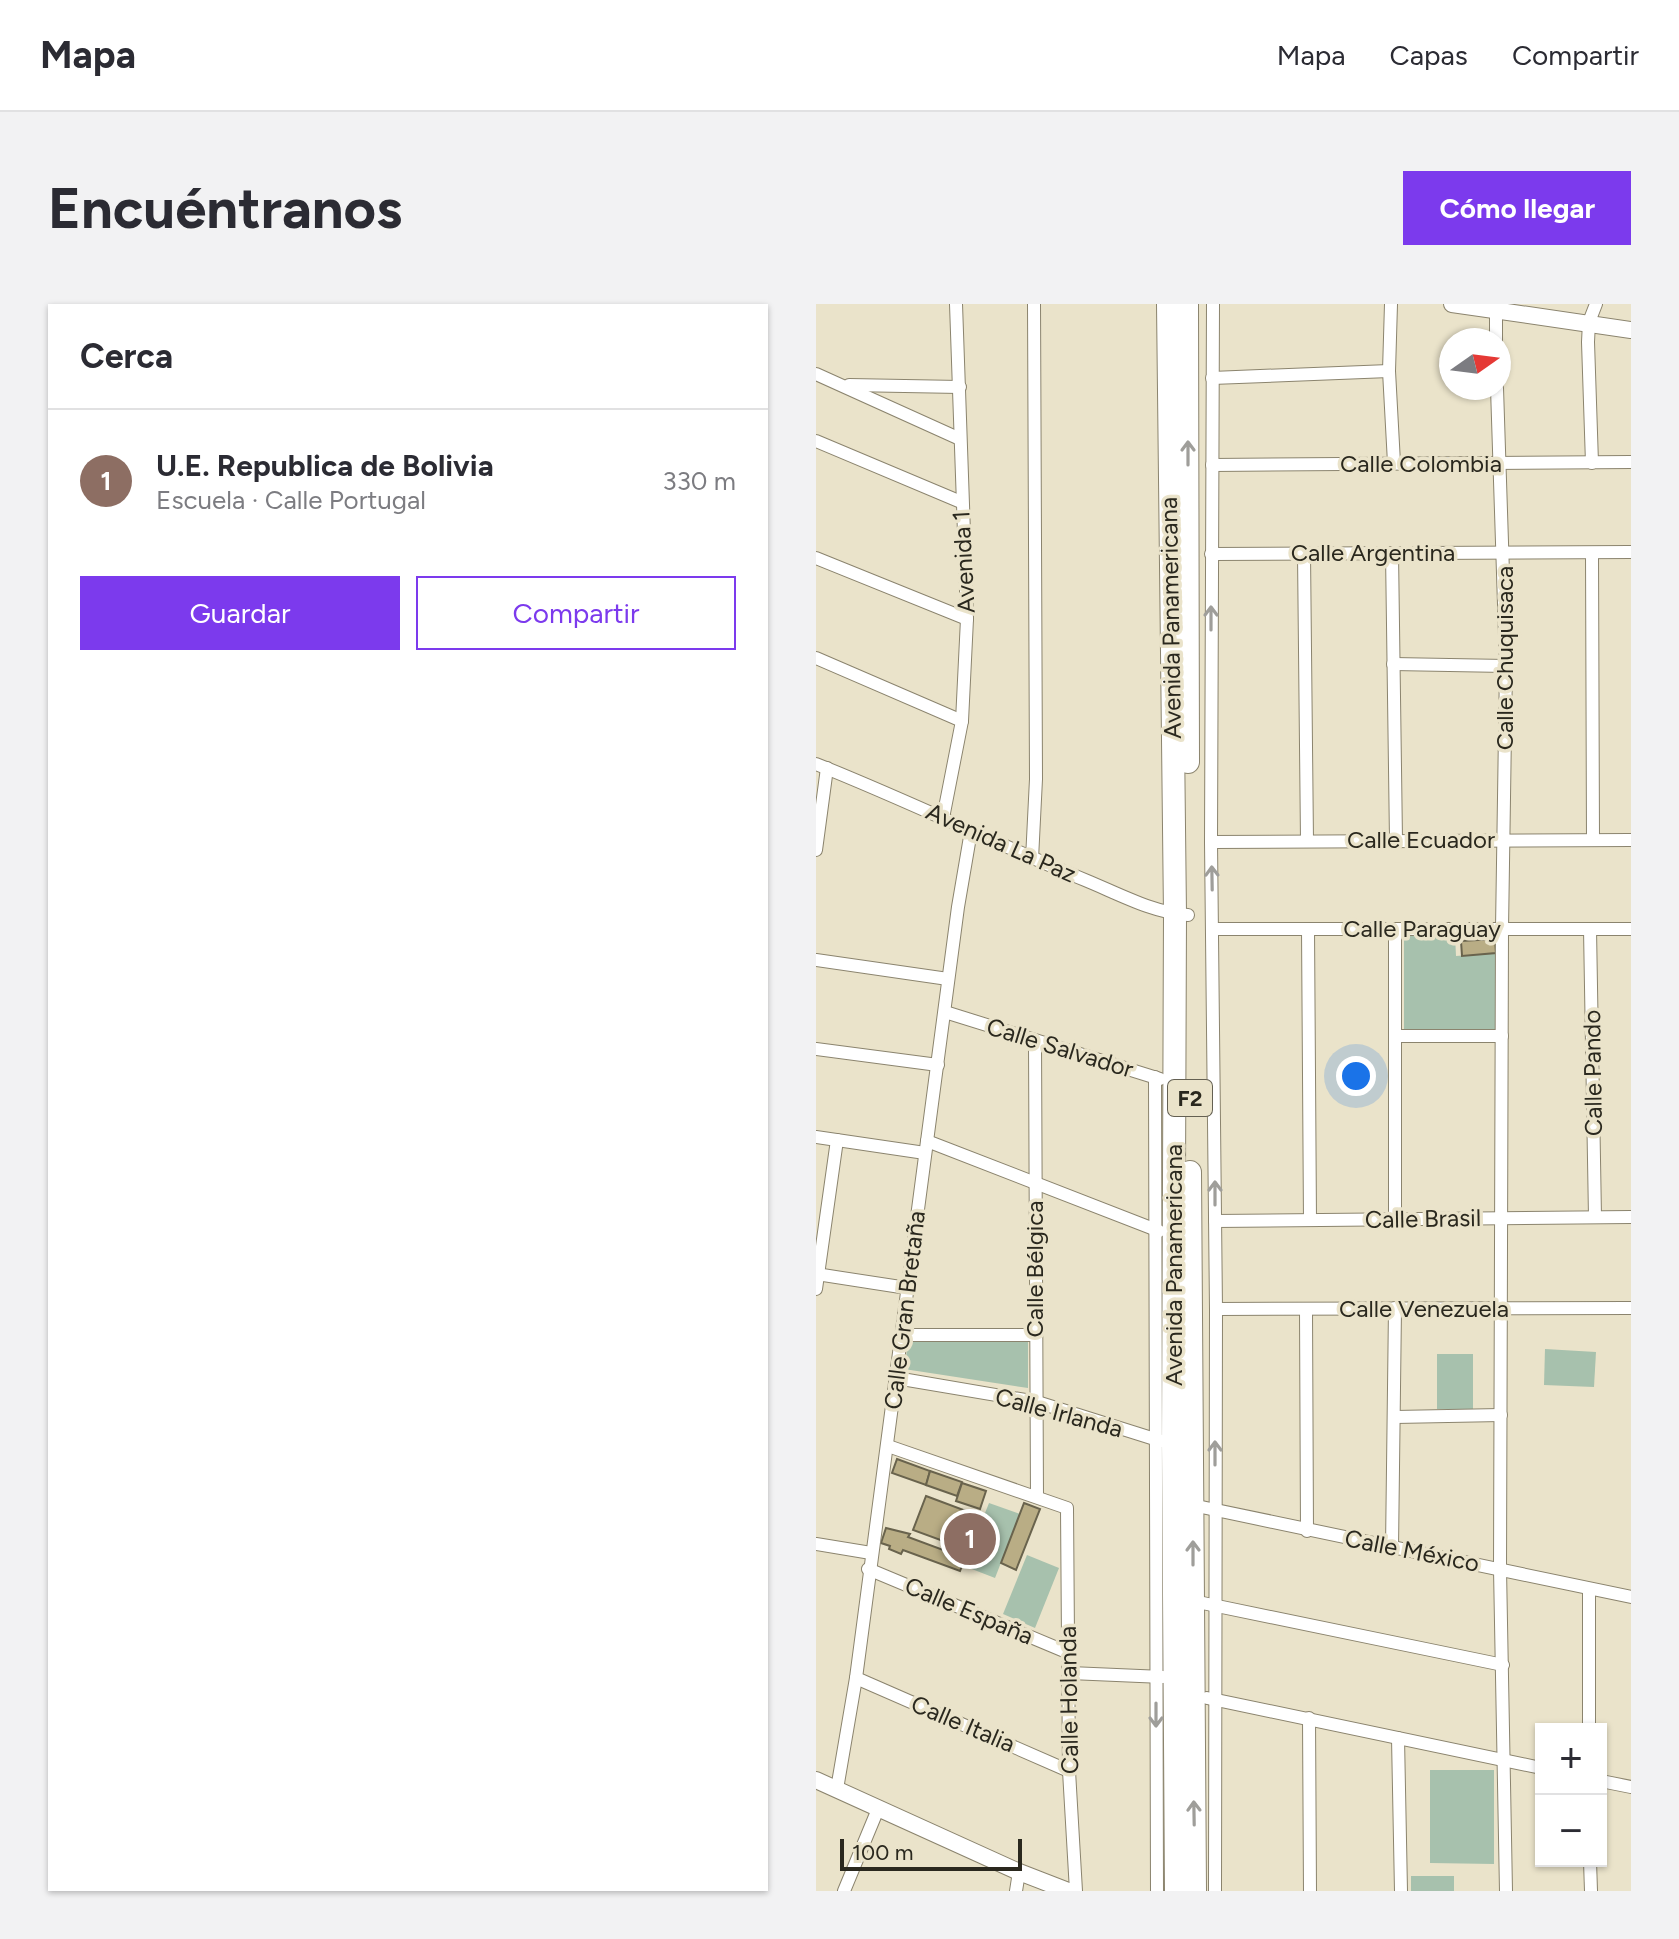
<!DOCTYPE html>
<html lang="es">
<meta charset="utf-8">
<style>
:root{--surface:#fff;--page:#f2f2f3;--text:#2b2b33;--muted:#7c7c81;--line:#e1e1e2;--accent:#7c3aed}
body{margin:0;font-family:Figtree,sans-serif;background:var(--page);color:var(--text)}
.controls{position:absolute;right:24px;bottom:24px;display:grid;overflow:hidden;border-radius:0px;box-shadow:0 2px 6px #0004}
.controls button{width:72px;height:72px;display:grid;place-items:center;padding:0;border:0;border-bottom:2px solid var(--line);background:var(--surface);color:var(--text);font:40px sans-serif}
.compass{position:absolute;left:623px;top:24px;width:72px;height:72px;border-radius:50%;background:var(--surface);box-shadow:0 2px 6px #0004;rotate:76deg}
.scale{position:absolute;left:24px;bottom:20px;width:182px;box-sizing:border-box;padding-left:8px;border:4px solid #2a281e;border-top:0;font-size:22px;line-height:28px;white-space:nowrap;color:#2a281e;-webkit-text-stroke:6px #eae3ca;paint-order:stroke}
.you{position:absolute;left:540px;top:772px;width:28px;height:28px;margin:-20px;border:6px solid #fff;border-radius:50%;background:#1a73e8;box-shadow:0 0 0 12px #1a73e833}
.badge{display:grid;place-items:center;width:52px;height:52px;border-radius:50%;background:var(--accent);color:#fff;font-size:26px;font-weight:700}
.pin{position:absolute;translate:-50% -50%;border:4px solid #fff;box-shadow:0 2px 8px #0006}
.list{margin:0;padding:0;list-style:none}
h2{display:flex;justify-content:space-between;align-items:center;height:104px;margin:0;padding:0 32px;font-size:34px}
h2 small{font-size:26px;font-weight:400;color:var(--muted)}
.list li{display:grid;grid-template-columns:52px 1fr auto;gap:24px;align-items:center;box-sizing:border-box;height:144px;padding:0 32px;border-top:2px solid var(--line)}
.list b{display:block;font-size:30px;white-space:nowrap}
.list p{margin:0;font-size:26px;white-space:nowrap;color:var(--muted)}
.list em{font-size:26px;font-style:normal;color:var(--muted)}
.actions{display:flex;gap:16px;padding:24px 32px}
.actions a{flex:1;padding:18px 0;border:2px solid var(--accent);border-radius:0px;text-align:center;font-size:28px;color:var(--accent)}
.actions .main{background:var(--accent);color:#fff}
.map{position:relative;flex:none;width:815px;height:1587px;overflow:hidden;border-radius:0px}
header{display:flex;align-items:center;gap:48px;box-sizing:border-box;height:112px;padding:0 40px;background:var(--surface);border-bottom:2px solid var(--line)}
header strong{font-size:38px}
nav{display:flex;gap:44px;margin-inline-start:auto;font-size:28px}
.intro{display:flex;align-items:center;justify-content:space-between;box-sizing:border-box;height:192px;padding:0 48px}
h1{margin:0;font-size:56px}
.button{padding:20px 36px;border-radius:0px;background:var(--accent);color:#fff;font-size:28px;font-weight:700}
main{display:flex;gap:48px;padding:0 48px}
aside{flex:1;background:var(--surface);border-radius:0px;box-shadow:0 2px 6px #0004}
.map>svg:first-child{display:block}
.green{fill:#a7c1ad}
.building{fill:#b9ad85;stroke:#69634d;stroke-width:2}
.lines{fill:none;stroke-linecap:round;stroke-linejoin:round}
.street-casing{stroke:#8b846e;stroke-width:14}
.secondary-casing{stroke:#8b846e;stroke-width:18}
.highway-casing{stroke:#8b846e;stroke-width:24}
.street{stroke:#fff;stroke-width:12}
.secondary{stroke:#fff;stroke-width:16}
.highway{stroke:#fff;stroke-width:22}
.oneway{stroke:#9f9e9a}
.labels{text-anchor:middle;stroke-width:7;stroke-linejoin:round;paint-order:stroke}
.shield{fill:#eae3ca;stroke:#646052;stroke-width:2}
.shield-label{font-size:22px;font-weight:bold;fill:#2a281e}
.street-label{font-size:24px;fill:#2a281e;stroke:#eae3ca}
</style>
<header>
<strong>Mapa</strong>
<nav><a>Mapa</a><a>Capas</a><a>Compartir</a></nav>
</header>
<div class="intro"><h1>Encuéntranos</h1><a class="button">Cómo llegar</a></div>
<main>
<aside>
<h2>Cerca<small></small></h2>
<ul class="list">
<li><span class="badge" style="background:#8d6e63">1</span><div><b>U.E. Republica de Bolivia</b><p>Escuela · Calle Portugal</p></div><em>330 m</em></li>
</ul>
<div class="actions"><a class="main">Guardar</a><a>Compartir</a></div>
</aside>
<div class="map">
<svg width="815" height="1587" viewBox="0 0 815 1587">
<rect width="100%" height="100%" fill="#eae3ca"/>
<g class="green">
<polygon points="588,629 639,631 640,652 680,649 681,727 588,726"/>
<polygon points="93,1034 212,1034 212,1084 88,1065"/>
<polygon points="729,1045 780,1048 778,1083 728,1081"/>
<rect x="621" y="1050" width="36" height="55"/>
<polygon points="173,1199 204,1210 179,1274 148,1262"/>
<polygon points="211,1251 243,1264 219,1324 187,1310"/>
<polygon points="614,1466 678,1466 678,1560 614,1559"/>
<rect x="595" y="1572" width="43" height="15"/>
</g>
<g class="building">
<polygon points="679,635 680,649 646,652 645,637"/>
<polygon points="81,1155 114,1167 110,1181 76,1169"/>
<polygon points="114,1167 146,1178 141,1192 110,1181"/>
<polygon points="146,1179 170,1187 164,1205 140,1197"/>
<polygon points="110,1192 161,1211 149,1245 97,1226"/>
<polygon points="208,1199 224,1205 200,1266 185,1259"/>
<polygon points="70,1224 94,1230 92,1233 149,1254 144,1267 87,1246 85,1250 73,1245 74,1242 65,1239"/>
</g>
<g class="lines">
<defs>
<g id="street">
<polyline points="397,0 395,538 400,1005 399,1587"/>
<polyline points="575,0 573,67 578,159"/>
<polyline points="680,36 680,6"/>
<polyline points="0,70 144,135"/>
<polyline points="396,74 573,67"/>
<polyline points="33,81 144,83"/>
<polyline points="681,84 690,362 686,625 684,1265 690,1587"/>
<polyline points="0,137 145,198"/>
<polyline points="776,159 772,38 773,18 780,0"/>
<polyline points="396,161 815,158"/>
<polyline points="576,249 580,536"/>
<polyline points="776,249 777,536"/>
<polyline points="395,250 815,248"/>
<polyline points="488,250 491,537"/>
<polyline points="0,254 151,315"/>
<polyline points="0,354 146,417"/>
<polyline points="577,360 690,362"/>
<path d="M 0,460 C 91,496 178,539 269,576 C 301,589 337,609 372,611"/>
<polyline points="127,514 146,417 151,315 140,0"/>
<polyline points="395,538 815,536"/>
<polyline points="0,546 11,464"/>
<polyline points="216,555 220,475 218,0"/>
<polyline points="397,625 815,625"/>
<polyline points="492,625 494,916"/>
<polyline points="774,625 779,913"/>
<polyline points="0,656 132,675"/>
<polyline points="129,708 344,775"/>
<polyline points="579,732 686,732"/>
<polyline points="219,737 221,1193"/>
<polyline points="0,745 122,761"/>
<polyline points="339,773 341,1587"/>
<polyline points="0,833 109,849"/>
<polyline points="111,837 343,927"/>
<polyline points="579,914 579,625"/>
<polyline points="399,917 815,913"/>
<polyline points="0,970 91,984"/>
<polyline points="0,985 21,836"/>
<polyline points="400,1005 815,1004"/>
<polyline points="490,1006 491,1227"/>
<polyline points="86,1031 219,1031"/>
<polyline points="80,1074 221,1098 345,1137"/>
<polyline points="579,1113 685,1111"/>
<polyline points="72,1142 251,1204 253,1467 260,1587"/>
<polyline points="376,1201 815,1293"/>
<polyline points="0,1240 55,1249"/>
<polyline points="576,1244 579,1004"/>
<polyline points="52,1265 253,1349"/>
<polyline points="773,1285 773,1425"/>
<polyline points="377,1297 687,1361"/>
<polyline points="254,1369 347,1373"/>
<polyline points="40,1374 253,1467"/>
<polyline points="391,1394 725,1464"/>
<polyline points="493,1414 494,1587"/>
<polyline points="582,1434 585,1587"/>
<polyline points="785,1477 815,1483"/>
<polyline points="21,1485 40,1374 142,603 155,527"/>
<polyline points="774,1557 775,1587"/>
<polyline points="28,1587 62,1505"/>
<polyline points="200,1587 203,1568"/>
</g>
<g id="secondary">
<polyline points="636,0 815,26"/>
<polyline points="0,1476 203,1568 252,1587"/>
</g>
<g id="highway">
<polyline points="352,0 359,610 357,1140 360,1587"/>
<polyline points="371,0 372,458"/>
<polyline points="374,868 379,1587"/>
</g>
</defs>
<use href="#street" class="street-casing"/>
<use href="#secondary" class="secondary-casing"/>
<use href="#highway" class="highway-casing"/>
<use href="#street" class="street"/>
<use href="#secondary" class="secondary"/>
<use href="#highway" class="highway"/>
</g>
<defs><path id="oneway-shaft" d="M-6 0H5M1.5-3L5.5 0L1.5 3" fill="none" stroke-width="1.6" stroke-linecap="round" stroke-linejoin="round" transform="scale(2)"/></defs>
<g class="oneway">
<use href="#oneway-shaft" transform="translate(372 149) rotate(-90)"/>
<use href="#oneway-shaft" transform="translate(395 314) rotate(-90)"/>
<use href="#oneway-shaft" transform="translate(396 574) rotate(-91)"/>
<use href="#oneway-shaft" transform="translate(399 889) rotate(-90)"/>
<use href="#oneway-shaft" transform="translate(399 1149) rotate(-90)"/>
<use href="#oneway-shaft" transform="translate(377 1249) rotate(-90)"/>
<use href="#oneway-shaft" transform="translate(340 1411) rotate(90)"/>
<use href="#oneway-shaft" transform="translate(378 1509) rotate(-91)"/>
</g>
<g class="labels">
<rect class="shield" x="352" y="776" width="44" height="36" rx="6"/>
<g class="shield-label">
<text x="374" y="802">F2</text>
</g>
<g class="street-label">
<text x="605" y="168">Calle Colombia</text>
<text x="557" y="257">Calle Argentina</text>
<text transform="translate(148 258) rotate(-93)" y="8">Avenida 1</text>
<text transform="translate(355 314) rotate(-91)" y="8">Avenida Panamericana</text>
<text transform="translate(689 354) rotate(-90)" y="8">Calle Chuquisaca</text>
<text x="605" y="544">Calle Ecuador</text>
<text transform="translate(185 539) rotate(24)" y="8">Avenida La Paz</text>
<text x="606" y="633">Calle Paraguay</text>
<text transform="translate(244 744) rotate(17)" y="8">Calle Salvador</text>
<text transform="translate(777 769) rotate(-91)" y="8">Calle Pando</text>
<text transform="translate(607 915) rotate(-1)" y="8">Calle Brasil</text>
<text transform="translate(358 961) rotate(-90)" y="8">Avenida Panamericana</text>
<text transform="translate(219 965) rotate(-90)" y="8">Calle Bélgica</text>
<text x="608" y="1013">Calle Venezuela</text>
<text transform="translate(89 1006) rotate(-83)" y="8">Calle Gran Bretaña</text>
<text transform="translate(243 1109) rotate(15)" y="8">Calle Irlanda</text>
<text transform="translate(596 1247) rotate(11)" y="8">Calle México</text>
<text transform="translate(153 1307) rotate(23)" y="8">Calle España</text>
<text transform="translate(253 1396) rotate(-91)" y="8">Calle Holanda</text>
<text transform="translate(147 1420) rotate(23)" y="8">Calle Italia</text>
</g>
</g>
</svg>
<div class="controls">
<button>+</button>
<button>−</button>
</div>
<svg class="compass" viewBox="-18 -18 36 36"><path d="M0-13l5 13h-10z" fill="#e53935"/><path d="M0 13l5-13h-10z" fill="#7c7c81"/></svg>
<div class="scale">100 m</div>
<div class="you"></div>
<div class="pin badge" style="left:154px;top:1235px;background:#8d6e63">1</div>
</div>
</main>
